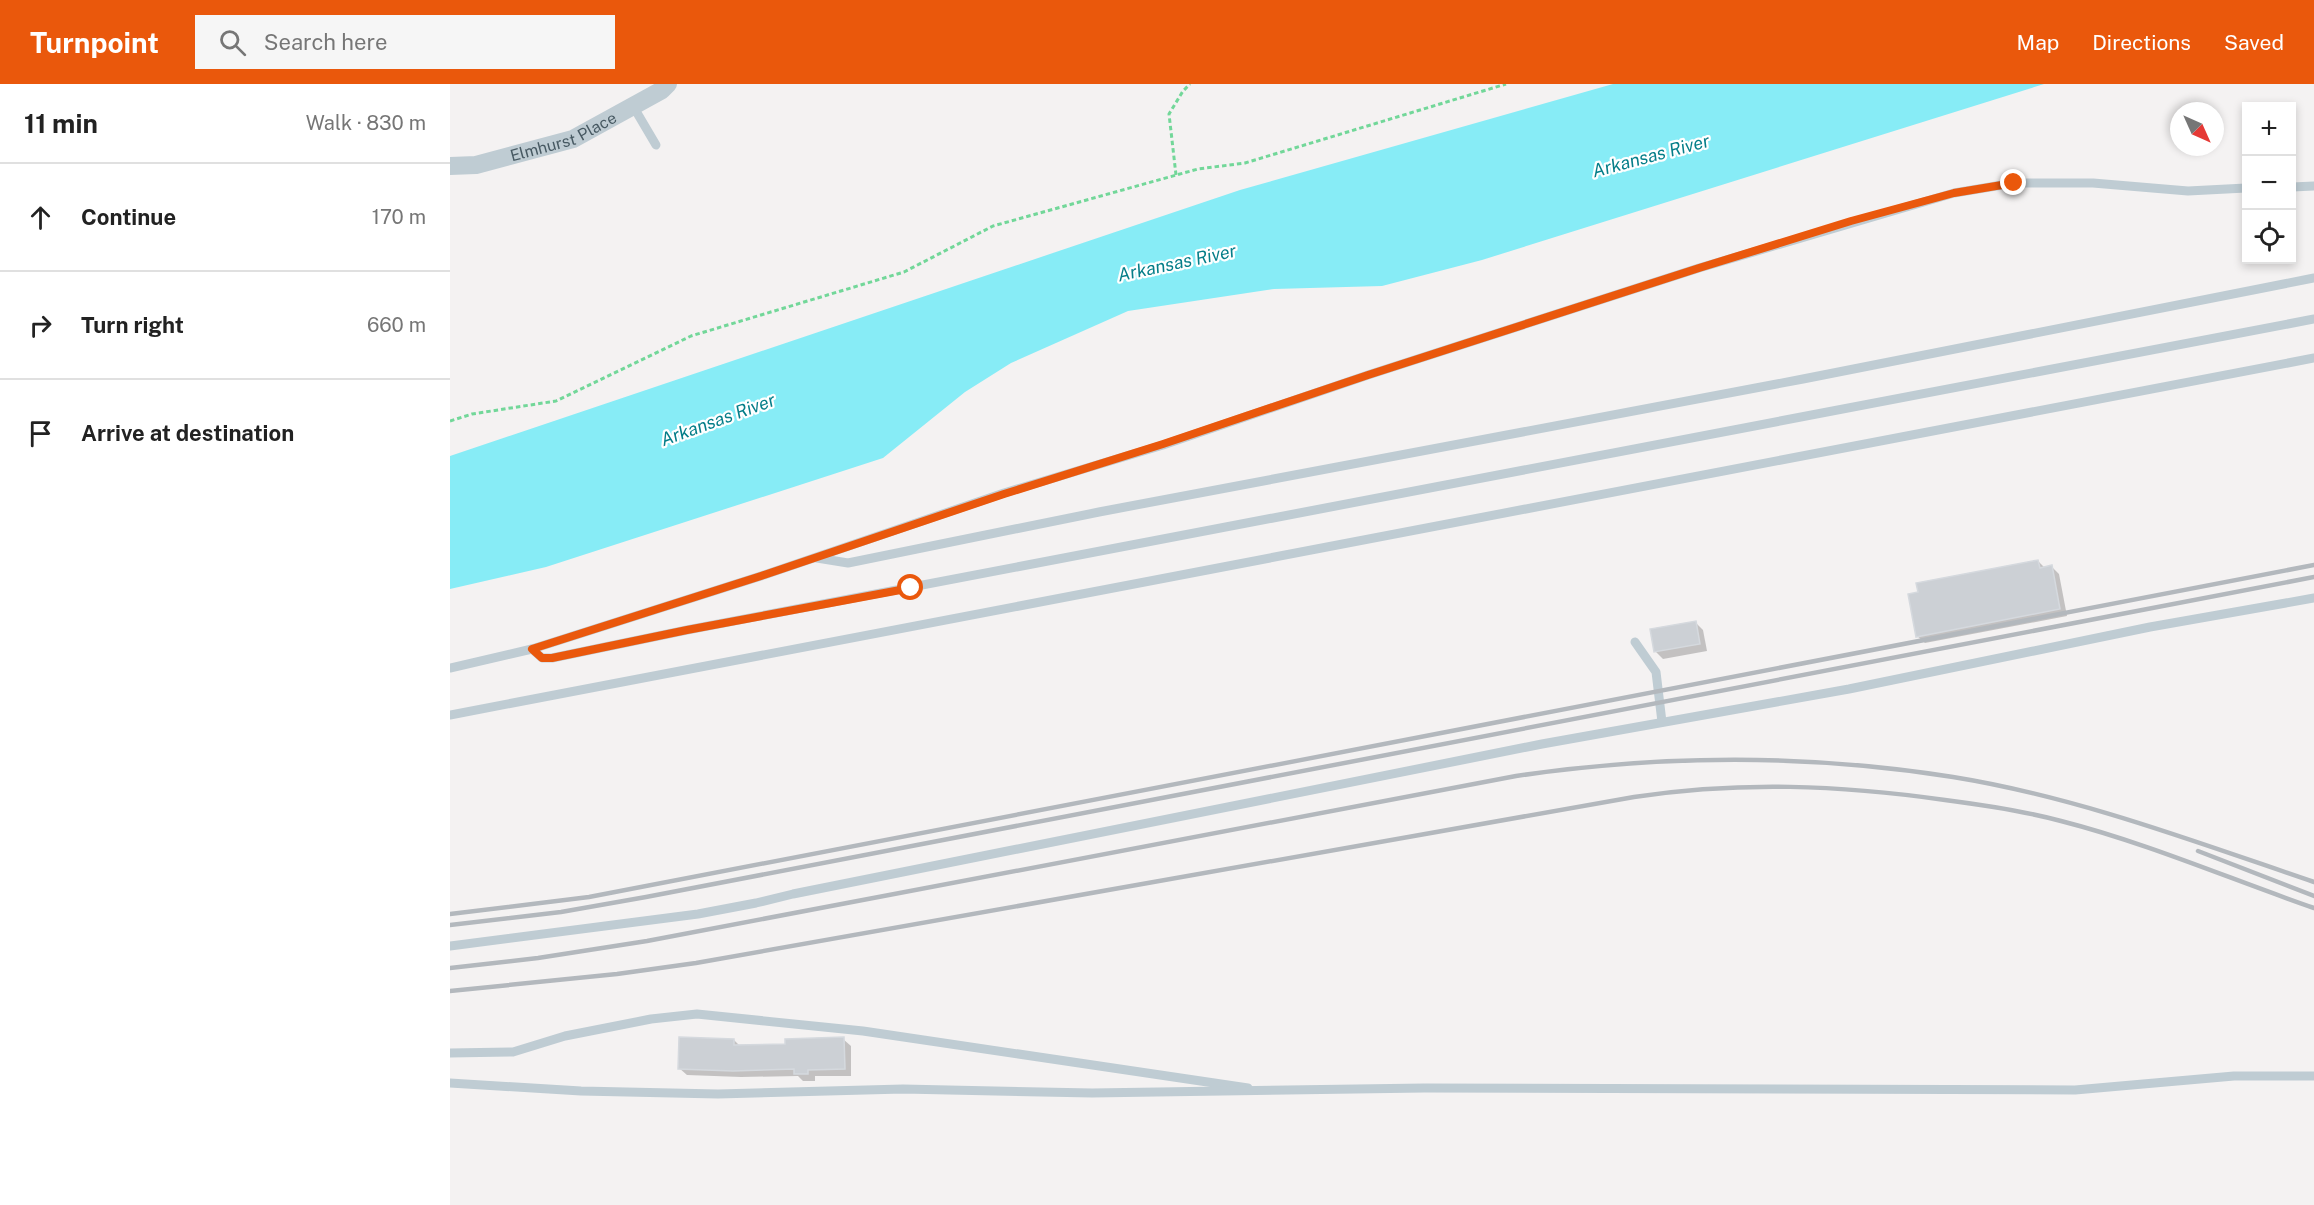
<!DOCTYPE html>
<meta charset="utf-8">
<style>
:root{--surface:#fff;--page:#f6f6f6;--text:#222;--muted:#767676;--line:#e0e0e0;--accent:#ea580c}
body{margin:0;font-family:"Public Sans",sans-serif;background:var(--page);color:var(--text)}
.controls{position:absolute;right:18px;top:18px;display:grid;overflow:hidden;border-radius:0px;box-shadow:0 3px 9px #0003}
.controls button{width:54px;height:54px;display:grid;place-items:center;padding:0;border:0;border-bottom:2px solid var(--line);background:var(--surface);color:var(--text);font:30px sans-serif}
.compass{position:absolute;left:1720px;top:18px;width:54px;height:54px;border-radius:50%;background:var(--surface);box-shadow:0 3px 9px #0003;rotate:135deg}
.stop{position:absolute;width:18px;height:18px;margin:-14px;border:4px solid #ea580c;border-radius:50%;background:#fff}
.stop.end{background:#ea580c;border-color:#fff;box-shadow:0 2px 6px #0008}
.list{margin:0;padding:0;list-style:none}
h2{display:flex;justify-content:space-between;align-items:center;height:78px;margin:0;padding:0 24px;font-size:26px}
h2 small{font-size:20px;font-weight:400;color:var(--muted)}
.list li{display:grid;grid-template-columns:39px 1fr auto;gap:18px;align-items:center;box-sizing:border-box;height:108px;padding:0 24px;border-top:2px solid var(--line)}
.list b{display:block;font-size:22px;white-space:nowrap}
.list em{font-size:20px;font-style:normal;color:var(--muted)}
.icon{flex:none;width:33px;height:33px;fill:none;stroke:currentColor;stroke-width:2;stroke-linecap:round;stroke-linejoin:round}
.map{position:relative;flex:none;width:1864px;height:1121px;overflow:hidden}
header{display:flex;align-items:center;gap:36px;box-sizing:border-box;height:84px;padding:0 30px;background:var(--accent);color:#fff}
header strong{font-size:28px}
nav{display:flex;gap:33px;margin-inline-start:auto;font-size:21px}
.search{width:420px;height:54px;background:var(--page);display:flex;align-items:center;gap:15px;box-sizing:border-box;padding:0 21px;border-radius:0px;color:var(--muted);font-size:22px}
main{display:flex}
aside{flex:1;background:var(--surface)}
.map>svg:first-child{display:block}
.water{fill:#87ecf6}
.shadow{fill:#0003}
.building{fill:#ccd0d5;stroke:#d5d9de;stroke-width:1.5}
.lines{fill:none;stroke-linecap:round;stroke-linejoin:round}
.path{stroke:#72d799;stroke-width:3;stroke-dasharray:4.5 3;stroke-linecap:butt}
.lane{stroke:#bfccd3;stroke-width:9}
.street{stroke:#bfccd3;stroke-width:18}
.rail{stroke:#b3b8bd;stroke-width:4.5}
.route{stroke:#ea580c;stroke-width:8}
.labels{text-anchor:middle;stroke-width:4.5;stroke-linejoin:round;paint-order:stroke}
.street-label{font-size:16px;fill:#475962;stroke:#fff}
.water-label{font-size:18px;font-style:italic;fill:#057e89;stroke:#fff}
</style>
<header>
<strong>Turnpoint</strong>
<div class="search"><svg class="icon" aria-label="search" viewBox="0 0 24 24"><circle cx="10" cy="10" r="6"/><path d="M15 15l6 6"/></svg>Search here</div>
<nav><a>Map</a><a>Directions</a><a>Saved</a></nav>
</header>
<main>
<aside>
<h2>11 min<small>Walk · 830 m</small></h2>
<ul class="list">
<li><svg class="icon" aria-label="ahead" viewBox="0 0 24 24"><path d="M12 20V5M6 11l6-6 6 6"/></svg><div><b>Continue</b></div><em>170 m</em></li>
<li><svg class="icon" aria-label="right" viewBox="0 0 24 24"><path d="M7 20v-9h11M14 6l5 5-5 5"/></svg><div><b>Turn right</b></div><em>660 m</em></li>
<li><svg class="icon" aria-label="arrive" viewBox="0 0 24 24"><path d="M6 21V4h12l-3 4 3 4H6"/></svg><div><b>Arrive at destination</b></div></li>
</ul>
</aside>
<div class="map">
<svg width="1864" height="1121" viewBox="0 0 1864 1121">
<rect width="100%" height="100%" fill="#f4f2f2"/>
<polygon class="water" points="1163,0 1594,0 1032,176 932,202 824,205 678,227 561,279 515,308 433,374 96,483 0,505 0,372 790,106"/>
<g class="shadow">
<polygon points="1588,477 1595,484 1602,483 1609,490 1617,532 1475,559 1467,552"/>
<polygon points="1246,539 1253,546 1257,567 1213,575 1205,567"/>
<polygon points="393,955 401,962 401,992 365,992 365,997 353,997 348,992 291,993 237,991 229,984 284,956 290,962 336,961"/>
</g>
<g class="building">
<polygon points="1588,476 1590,484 1602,481 1610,525 1466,553 1458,510 1468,508 1466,499"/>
<polygon points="1246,537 1250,560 1204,568 1200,545"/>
<polygon points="229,953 284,955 284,961 335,960 335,955 394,953 395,985 358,986 358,990 344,990 344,985 283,987 228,985"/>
</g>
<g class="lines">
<g class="path">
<polyline points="726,91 719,30 733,7 740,0"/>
<polyline points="0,337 22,330 106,317 241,252 454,188 543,142 748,85 795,79 1056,0"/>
</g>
<g class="lane">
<polyline points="183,22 206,61"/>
<polyline points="1842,103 1864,102"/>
<polyline points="367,474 398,479 649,428 1353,295 1864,194"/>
<polyline points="1185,558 1206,588 1212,638"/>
<polyline points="82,565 92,574 102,574 237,546 1864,235"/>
<polyline points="0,584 82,565 311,492 554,409 713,361 918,291 1249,184 1504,109 1564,99 1643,99 1738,107 1796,104"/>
<polyline points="0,631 1864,274"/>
<polyline points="0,862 248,830 306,819 343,810 1092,660 1399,605 1700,543 1864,514"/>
<polyline points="0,969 63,968 115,952 201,935 247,930 413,947 798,1004"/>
<polyline points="0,999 131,1007 268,1010 453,1005 642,1009 974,1004 1625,1006 1784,992 1864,992"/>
</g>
<path class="street" id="s1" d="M 0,82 L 26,81 L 123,55 L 212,6 L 218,0"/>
<g class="rail">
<polyline points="1748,767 1864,812"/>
<polyline points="0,830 139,813 1864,481"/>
<polyline points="0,841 111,828 196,813 1864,493"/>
<path d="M 0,884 L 88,874 L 197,857 L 1066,692 C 1210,671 1359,670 1503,693 C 1627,713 1746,758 1864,798"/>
<path d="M 0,907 L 167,890 L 246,879 L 1184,713 C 1290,697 1390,701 1495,716 C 1534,721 1574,727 1611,737 C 1697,759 1780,795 1864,824"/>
</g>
</g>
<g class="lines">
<polyline class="route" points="461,504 237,546 102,574 92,574 82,565 311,492 554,410 713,360 918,291 1249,184 1401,137 1504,109 1564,99"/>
</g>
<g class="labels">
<g class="street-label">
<text dy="6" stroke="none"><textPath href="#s1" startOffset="118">Elmhurst Place</textPath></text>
</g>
<g class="water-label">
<text transform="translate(1201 72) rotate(-15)" y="6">Arkansas River</text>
<text transform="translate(727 179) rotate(-12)" y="6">Arkansas River</text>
<text transform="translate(268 336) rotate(-20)" y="6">Arkansas River</text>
</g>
</g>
</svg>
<div class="controls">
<button>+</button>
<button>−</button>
<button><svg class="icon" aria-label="locate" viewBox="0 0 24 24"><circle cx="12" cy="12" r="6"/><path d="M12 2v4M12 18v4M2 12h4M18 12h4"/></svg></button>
</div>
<svg class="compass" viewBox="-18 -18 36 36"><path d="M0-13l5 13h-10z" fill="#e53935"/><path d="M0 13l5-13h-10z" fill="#767676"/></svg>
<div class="stop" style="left:461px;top:504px"></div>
<div class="stop end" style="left:1564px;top:99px"></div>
</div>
</main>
